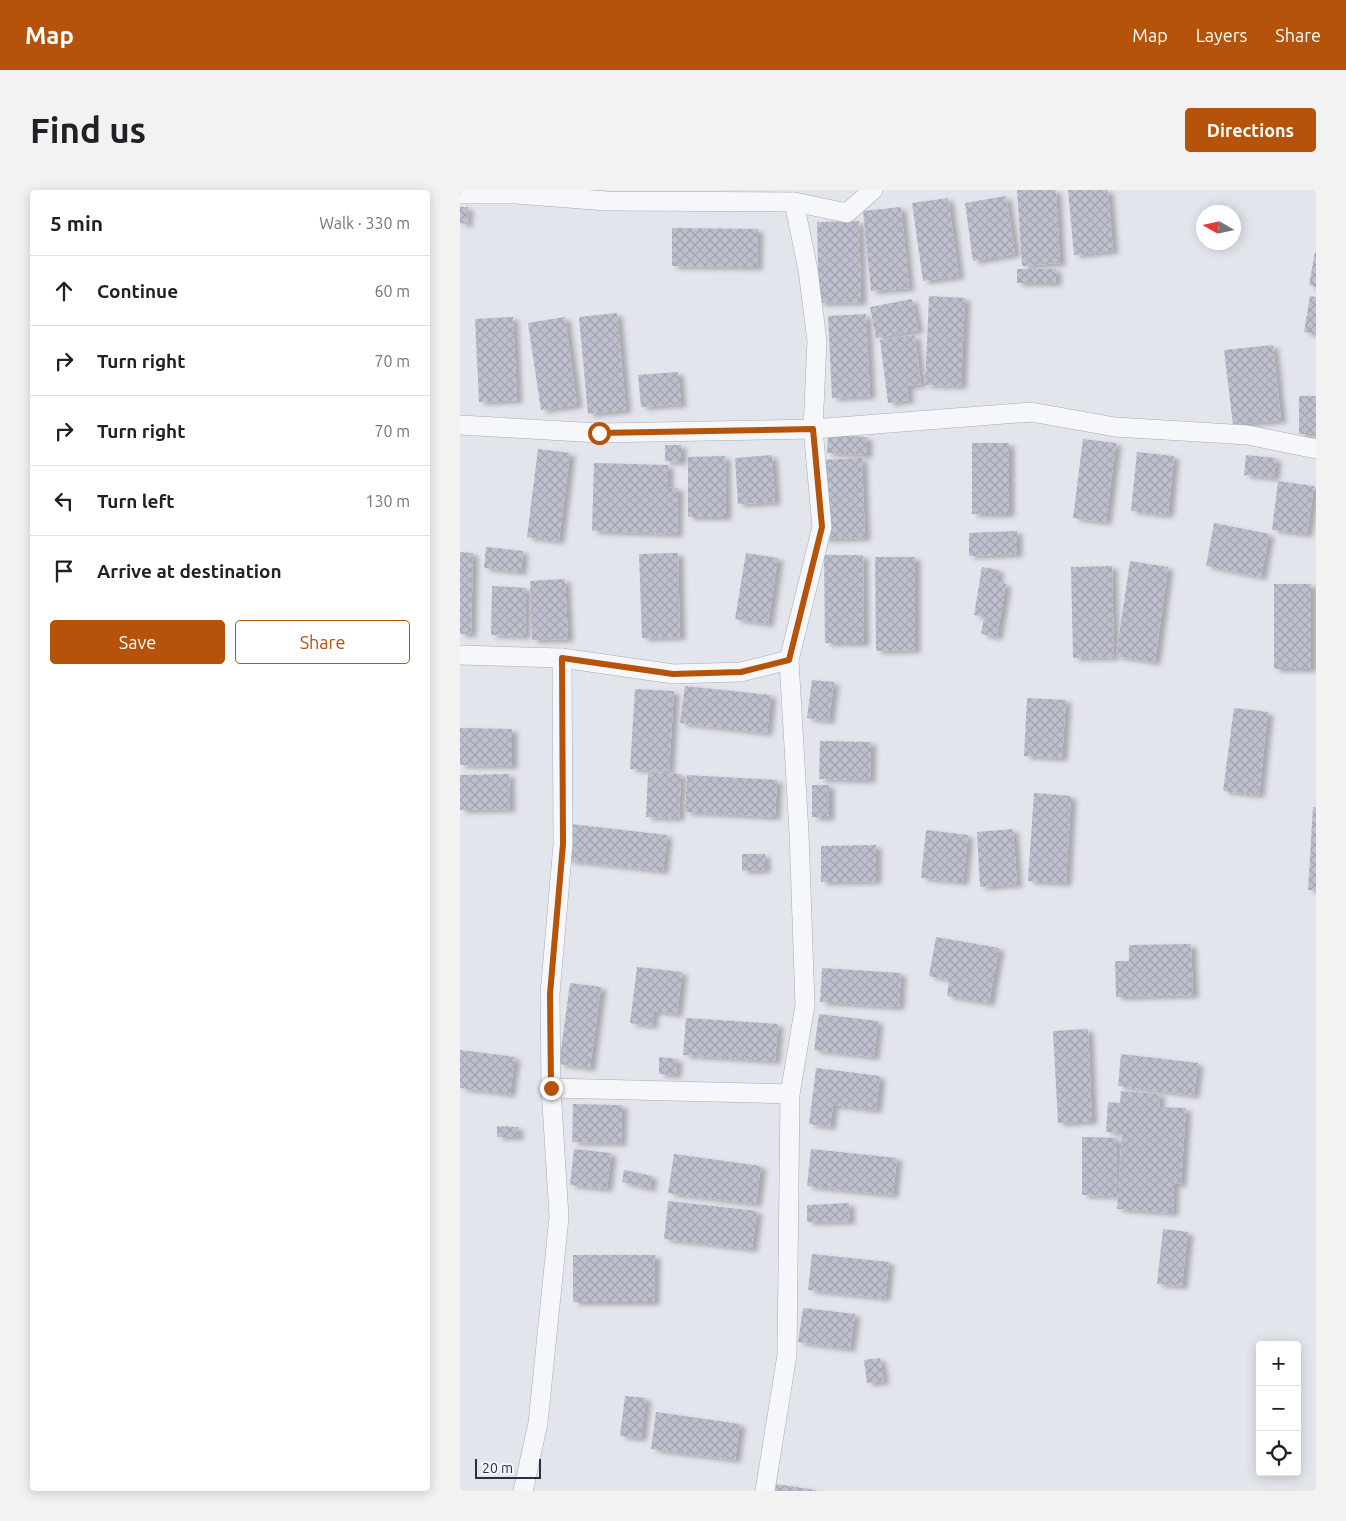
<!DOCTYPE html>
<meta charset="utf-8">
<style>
:root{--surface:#fff;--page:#f2f2f2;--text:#202124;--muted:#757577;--line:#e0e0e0;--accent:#b45309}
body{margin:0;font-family:Ubuntu,sans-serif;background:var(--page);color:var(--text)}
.controls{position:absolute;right:15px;bottom:15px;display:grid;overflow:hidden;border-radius:5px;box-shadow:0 2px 12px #0003}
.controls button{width:45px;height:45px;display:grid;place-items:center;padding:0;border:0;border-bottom:1px solid var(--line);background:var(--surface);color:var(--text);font:25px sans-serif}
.compass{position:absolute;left:736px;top:15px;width:45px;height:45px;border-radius:50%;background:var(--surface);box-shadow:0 2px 12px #0003;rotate:279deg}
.scale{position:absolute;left:15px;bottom:12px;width:66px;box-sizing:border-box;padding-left:5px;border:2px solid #293046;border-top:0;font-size:14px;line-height:18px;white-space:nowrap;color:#293046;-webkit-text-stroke:4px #f3f5f9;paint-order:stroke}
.stop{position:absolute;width:15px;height:15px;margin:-11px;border:4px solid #b45309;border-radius:50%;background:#fff}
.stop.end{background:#b45309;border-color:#fff;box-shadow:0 1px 5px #0008}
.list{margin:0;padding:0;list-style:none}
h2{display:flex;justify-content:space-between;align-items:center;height:65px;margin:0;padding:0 20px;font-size:21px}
h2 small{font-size:16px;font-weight:400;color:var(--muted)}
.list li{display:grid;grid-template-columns:32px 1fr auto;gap:15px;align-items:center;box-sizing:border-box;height:70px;padding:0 20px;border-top:1px solid var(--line)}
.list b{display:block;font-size:19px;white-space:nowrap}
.list em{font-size:16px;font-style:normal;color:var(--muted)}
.actions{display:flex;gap:10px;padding:15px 20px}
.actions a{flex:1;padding:11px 0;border:1px solid var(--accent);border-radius:5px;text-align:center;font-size:18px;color:var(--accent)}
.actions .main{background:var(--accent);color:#fff}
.icon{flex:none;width:28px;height:28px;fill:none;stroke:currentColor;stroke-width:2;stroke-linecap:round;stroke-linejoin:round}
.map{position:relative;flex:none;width:856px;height:1301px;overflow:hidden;border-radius:5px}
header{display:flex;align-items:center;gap:30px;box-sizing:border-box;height:70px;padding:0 25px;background:var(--accent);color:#fff}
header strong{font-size:24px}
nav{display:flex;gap:28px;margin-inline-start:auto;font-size:18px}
.intro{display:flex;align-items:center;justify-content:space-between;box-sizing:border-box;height:120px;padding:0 30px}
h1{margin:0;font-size:35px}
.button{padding:12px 22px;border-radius:5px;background:var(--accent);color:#fff;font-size:18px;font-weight:700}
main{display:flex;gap:30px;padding:0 30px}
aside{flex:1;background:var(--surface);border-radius:5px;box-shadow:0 2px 12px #0003}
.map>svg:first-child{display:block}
.building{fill:url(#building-cross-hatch);filter:url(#shadow)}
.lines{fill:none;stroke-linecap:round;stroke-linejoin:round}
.minor-casing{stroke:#a7abb7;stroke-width:20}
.minor{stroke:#f6f7fa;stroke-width:19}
.route{stroke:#b45309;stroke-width:6}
</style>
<header>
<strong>Map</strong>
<nav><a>Map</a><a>Layers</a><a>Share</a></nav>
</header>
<div class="intro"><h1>Find us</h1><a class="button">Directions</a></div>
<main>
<aside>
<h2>5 min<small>Walk · 330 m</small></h2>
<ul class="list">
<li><svg class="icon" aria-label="ahead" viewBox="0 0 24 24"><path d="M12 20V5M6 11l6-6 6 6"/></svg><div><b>Continue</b></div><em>60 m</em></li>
<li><svg class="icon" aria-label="right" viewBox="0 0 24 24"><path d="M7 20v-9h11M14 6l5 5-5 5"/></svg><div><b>Turn right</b></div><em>70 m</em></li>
<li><svg class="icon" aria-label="right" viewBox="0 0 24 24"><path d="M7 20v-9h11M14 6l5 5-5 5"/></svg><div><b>Turn right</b></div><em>70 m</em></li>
<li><svg class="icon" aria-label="left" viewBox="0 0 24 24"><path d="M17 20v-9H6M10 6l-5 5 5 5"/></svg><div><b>Turn left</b></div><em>130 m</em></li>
<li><svg class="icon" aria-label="arrive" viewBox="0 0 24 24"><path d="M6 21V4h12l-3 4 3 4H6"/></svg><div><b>Arrive at destination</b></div></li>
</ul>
<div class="actions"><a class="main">Save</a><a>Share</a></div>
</aside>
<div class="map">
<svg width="856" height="1301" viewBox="0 0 856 1301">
<defs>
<pattern id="building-cross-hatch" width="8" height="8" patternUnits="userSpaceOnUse" patternTransform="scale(1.25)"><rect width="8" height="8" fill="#bdc0cc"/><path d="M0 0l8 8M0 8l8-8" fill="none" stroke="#a2a5b1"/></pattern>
<filter id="shadow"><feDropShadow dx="5.5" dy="3" stdDeviation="2.5" flood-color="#0004"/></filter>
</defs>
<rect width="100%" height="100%" fill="#e3e5ec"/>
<g class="building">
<polygon points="557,0 596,0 600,73 562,76"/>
<polygon points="608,0 648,0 653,61 614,65"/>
<polygon points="546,6 555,64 513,71 505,13"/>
<polygon points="488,8 499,86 463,91 452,13"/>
<polygon points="0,17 8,17 7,34 0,33"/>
<polygon points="441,17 449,98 411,101 403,21"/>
<polygon points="399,31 401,112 359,113 357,32"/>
<polygon points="212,38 298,39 297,77 212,76"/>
<polygon points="855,62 856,62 856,97 849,95"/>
<rect x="557" y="79" width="39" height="14"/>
<polygon points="469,106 505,108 501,196 465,195"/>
<polygon points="850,106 856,107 856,144 844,142"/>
<polygon points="452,109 458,140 416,148 410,117"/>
<polygon points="157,123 166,220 128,224 119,127"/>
<polygon points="406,124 410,206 372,208 368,126"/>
<polygon points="53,127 57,210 19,212 15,129"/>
<polygon points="105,127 117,215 81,220 68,133"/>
<polygon points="455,145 461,194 447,196 449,210 428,213 420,150"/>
<polygon points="813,155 821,230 773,235 764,160"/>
<polygon points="218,182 221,214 181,217 178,185"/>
<rect x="839" y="206" width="17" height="38"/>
<polygon points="368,245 407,247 407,265 367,263"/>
<polygon points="623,249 656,253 646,332 613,328"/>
<rect x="512" y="253" width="37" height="71"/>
<polygon points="205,255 221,255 221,272 205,271"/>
<polygon points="78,259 110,263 99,351 67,347"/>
<polygon points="677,262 714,266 708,325 671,321"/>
<polygon points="312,265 315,312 278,314 275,268"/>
<polygon points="786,265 816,268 814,288 784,285"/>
<polygon points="265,266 266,327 228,327 228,267"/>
<polygon points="402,268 405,348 363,349 360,270"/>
<polygon points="134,273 208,275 208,297 218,298 217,344 132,341"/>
<polygon points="818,291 854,296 847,344 812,340"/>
<polygon points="754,333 809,344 801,387 746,376"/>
<polygon points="557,341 557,364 509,366 509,343"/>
<polygon points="26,357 63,361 61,382 24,378"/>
<polygon points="0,362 13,363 11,444 0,444"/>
<polygon points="218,363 220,447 182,448 179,364"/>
<polygon points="286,363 318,368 308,434 275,429"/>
<polygon points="364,365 403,365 404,453 365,453"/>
<polygon points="415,367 455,367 455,460 416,461"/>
<polygon points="670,371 708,377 695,472 656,466"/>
<polygon points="652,376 654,467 613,468 611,377"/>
<polygon points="522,377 539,380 537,392 546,394 537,447 521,444 524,427 514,425"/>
<polygon points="105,389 108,449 72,450 70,391"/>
<rect x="814" y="394" width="37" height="85"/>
<polygon points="32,396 66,398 65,446 31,445"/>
<polygon points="352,490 374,492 369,531 347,528"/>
<polygon points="225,496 311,505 307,543 220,533"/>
<polygon points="175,499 214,501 209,581 170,579"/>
<polygon points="567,508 606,510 602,568 564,566"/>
<polygon points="774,518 808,522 799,605 763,601"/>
<polygon points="0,538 52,539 52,576 0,575"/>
<polygon points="360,551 411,552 410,590 359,589"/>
<polygon points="188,582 221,584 219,628 186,627"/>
<polygon points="49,584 50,619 0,620 0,585"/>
<polygon points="227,585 317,590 315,627 225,622"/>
<polygon points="352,595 369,595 369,628 352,627"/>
<polygon points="574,603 611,606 606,693 568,691"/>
<polygon points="853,617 856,617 856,700 848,700"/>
<polygon points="110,634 207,645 203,681 106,670"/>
<polygon points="553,639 557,694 520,697 517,642"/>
<polygon points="466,640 508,645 503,692 461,688"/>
<polygon points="416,655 416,691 361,692 361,656"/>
<polygon points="282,664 305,664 305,680 282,681"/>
<polygon points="476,747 539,758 529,813 487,806 489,790 469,786"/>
<polygon points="731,754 733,805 656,807 655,771 669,771 669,755"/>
<polygon points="177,777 222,782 217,824 194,821 192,836 170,833"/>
<polygon points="362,778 441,783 439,817 360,812"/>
<polygon points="110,793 141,797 130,878 99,874"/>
<polygon points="359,824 418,831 414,867 354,860"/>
<polygon points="226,828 318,834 315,871 223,865"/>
<polygon points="628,839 632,931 598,933 593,841"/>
<polygon points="0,860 55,867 50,904 0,898"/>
<polygon points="661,864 738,873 734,905 658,896"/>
<polygon points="199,867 217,869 216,885 199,884"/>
<polygon points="356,878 420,886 416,920 373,915 370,937 349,934"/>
<polygon points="661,901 700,904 699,917 726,918 721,994 714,993 713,1023 657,1019 662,943 646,942 648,912 660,913"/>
<polygon points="113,914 162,915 161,953 112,952"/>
<polygon points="37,936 58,937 58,947 37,947"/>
<polygon points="622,947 657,948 656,1006 622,1005"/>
<polygon points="114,959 151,963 147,999 110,995"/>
<polygon points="351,959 437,968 433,1005 347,996"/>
<polygon points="214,964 301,976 296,1014 208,1003"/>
<polygon points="164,980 192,986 190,999 162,992"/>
<polygon points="208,1011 297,1021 292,1059 204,1049"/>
<polygon points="389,1013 390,1031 347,1032 347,1015"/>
<polygon points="703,1039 728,1042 722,1096 697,1094"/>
<polygon points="352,1064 429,1072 425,1108 348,1100"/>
<polygon points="113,1065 195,1065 194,1112 113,1112"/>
<polygon points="343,1118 395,1124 390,1159 338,1152"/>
<polygon points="420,1168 424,1191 407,1193 404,1170"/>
<polygon points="165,1206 186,1208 181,1248 160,1246"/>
<polygon points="196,1222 280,1234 275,1270 191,1259"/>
<polygon points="316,1294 356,1300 356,1301 315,1301"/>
</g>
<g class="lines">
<defs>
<g id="minor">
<polyline points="0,4 56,4 147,11 334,12 387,23 413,0"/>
<polyline points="0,235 139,243 353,239 571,222 655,237 788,245 856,259"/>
<polyline points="0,465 102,468 213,484 281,482 329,470"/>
<polyline points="91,898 330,904"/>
<polyline points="63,1301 78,1233 99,1027 91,898 90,804 103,654 102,468"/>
<polyline points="305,1301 327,1165 330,904 345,815 339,643 329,470 362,337 353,239 357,151 348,80 334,12"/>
</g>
</defs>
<use href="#minor" class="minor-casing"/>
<use href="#minor" class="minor"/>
</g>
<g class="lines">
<polyline class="route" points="91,898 90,804 103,654 102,468 213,484 281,482 329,470 362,337 353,239 139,243"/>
</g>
</svg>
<div class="controls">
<button>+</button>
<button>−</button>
<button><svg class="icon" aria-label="locate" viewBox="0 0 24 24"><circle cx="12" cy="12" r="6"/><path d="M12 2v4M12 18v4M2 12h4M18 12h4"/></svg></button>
</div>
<svg class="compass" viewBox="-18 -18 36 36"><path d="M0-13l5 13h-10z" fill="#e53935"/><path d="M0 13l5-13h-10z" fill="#757577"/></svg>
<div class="scale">20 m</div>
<div class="stop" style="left:139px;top:243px"></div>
<div class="stop end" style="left:91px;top:898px"></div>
</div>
</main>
